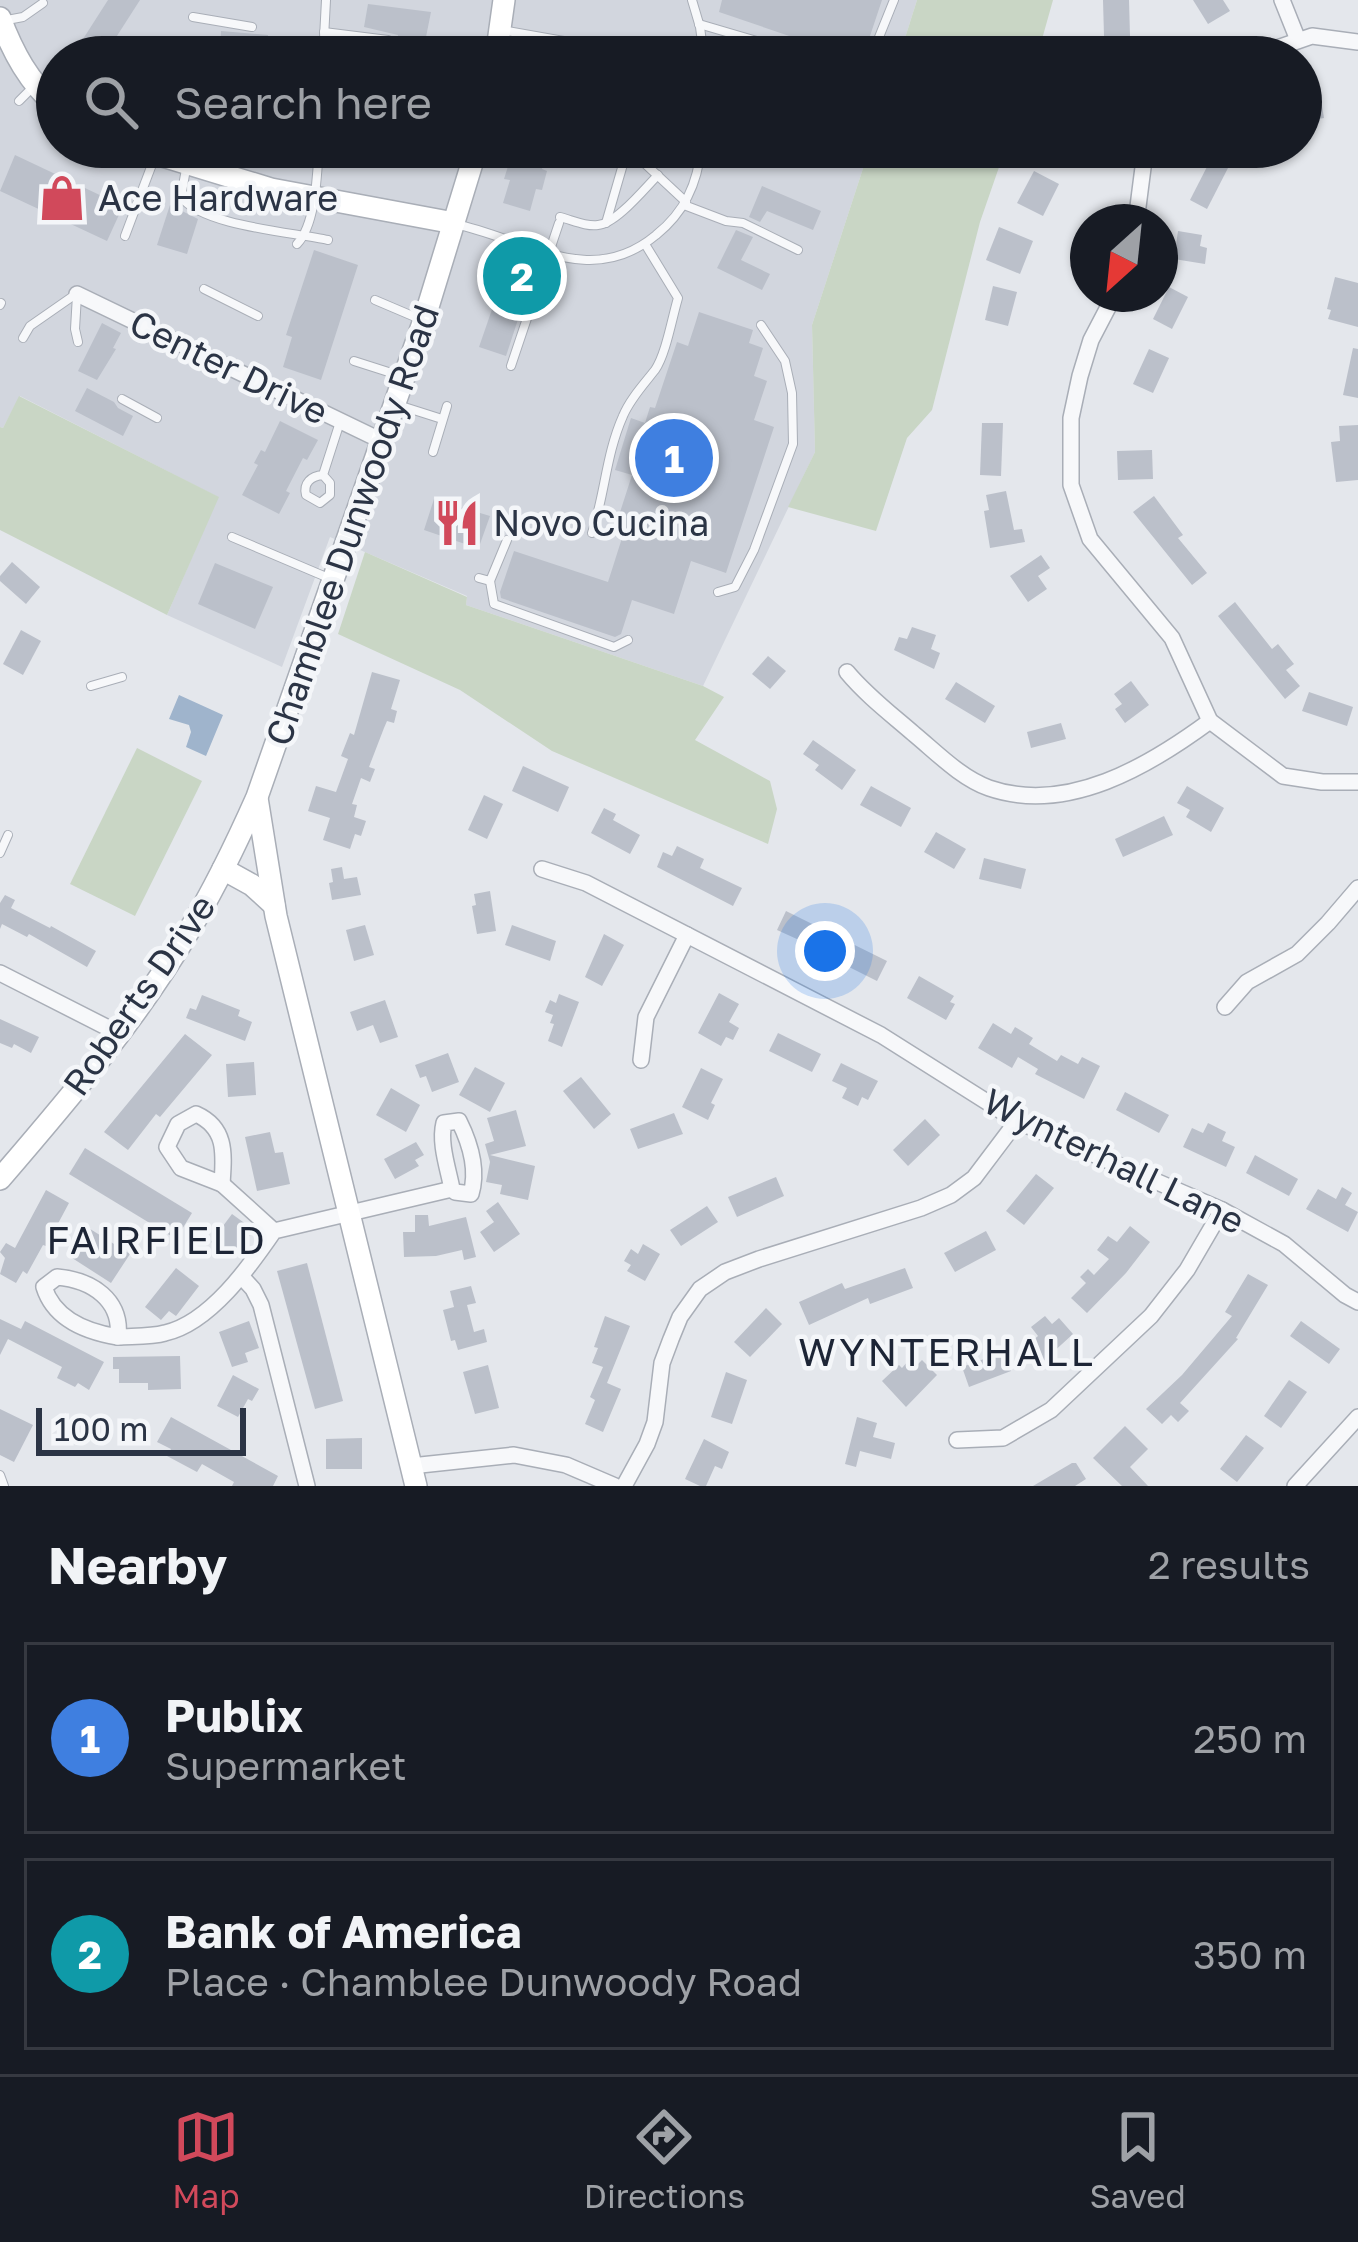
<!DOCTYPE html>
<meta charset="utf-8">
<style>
:root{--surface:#171b24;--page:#20242c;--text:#f1f3f6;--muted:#9ea1a6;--line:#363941;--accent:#d1495b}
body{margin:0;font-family:"Golos Text",sans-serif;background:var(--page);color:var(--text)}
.compass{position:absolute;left:1070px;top:204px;width:108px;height:108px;border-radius:50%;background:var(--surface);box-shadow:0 3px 9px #0004;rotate:207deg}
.scale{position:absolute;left:36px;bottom:30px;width:210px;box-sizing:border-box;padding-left:12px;border:6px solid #2b3445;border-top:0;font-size:33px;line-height:42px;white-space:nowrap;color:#2b3445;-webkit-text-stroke:9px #f4f6f9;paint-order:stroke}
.you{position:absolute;left:825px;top:951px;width:42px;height:42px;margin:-30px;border:9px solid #fff;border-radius:50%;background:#1a73e8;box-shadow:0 0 0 18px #1a73e833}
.badge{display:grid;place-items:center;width:78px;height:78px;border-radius:50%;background:var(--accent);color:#fff;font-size:39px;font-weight:700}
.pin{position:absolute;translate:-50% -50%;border:6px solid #fff;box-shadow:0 3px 12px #0006}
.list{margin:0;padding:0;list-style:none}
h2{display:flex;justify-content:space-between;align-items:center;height:156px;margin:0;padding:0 48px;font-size:51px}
h2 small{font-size:39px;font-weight:400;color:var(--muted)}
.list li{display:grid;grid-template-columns:78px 1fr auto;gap:36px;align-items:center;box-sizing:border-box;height:192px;margin:0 24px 24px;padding:0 24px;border:3px solid var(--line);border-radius:0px}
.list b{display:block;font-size:45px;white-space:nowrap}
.list p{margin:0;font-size:39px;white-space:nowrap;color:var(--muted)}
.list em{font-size:39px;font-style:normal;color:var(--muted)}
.icon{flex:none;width:66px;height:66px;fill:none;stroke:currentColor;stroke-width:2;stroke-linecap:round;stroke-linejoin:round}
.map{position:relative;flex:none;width:1358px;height:1486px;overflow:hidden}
.search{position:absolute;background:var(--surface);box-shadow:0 3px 9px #0004;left:36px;right:36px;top:36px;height:132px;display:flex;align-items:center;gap:30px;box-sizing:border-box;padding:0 42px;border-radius:66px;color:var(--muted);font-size:45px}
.sheet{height:588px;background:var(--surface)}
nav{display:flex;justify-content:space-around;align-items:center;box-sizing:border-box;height:168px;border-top:3px solid var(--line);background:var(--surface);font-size:33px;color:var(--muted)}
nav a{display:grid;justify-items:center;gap:6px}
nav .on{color:var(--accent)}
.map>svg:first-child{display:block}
.built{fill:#d2d6de}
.green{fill:#c9d6c5}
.water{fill:#9fb4cc}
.building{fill:#bbc0ca}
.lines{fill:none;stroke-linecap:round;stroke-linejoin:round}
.lane-casing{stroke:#a9aeb7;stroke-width:10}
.street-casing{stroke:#a9aeb7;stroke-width:18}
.secondary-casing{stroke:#a9aeb7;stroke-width:24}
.lane{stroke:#f7f8fa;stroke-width:8}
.street{stroke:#f7f8fa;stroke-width:15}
.secondary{stroke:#fff;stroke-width:21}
.labels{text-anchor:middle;stroke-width:9;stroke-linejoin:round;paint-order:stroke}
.poi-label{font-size:36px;fill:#2b3445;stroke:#f4f6f9;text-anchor:start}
.street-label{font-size:36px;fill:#2b3445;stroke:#f4f6f9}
.neighbourhood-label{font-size:39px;letter-spacing:3px;fill:#1d2536;stroke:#f4f6f9}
</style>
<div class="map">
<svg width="1358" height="1486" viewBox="0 0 1358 1486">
<rect width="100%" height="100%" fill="#e4e7ec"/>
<polygon class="built" points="0,0 917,0 899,57 57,57 57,147 870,147 812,325 815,452 703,686 466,605 467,596 330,537 282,667 167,615 218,497 20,396 3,428 0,427"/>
<g class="green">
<polygon points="917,0 1053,0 1037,57 899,57"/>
<polygon points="870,147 1006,147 980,222 932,410 907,438 876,531 788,507 815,452 812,325"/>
<polygon points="19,396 219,497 167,615 0,530 0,427 3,428"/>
<polygon points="365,552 467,597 466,605 703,686 724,697 695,740 770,781 777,809 768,844 552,751 460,690 338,634"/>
<polygon points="137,748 202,781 135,916 70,884"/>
</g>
<polygon class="water" points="179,695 223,715 206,756 186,747 191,732 189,725 169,719"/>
<g class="building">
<polygon points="108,0 140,0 106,53 83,39"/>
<polygon points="722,0 882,0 868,42 857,38 851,57 719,12"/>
<polygon points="1103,0 1129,0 1130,36 1104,36"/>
<polygon points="1193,0 1223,0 1230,11 1208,24"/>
<polygon points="368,4 431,12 426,37 415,37 412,53 396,50 398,35 364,27"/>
<polygon points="221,31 268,35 267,45 304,49 304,57 225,57 225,54 220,53"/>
<polygon points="1320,94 1324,118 1301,122 1301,98"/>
<polygon points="520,147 548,149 542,169 547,171 542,190 536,189 530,211 503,203 510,180 504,179 510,160 515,162"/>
<polygon points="15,155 123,206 107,241 0,191"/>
<polygon points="1211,159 1228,168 1207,209 1190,200"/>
<polygon points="1034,171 1059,184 1043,216 1017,203"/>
<polygon points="762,186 821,211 813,230 767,211 760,222 749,217"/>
<polygon points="170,205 198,219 187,254 157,245"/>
<polygon points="999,227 1033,241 1020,274 986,260"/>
<polygon points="736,230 753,237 741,260 770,274 762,290 717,268"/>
<polygon points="1178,231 1202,235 1200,246 1207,248 1205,264 1174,259"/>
<polygon points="314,250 358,265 321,380 283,367 292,337 286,335"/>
<polygon points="1335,277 1358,283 1358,327 1328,319 1331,310 1327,309"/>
<polygon points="993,286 1017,292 1008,326 985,320"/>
<polygon points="1169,287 1188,297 1172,329 1153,319"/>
<polygon points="497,295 523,304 506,356 479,347"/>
<polygon points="699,312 753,330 749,343 763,348 754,376 767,381 754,420 774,427 726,573 691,561 674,614 632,600 621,634 615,637 501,598 500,592 514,551 608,582 622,538 613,534 632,475 615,470 630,421 631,418 645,423 650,407 655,408 677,342 688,346"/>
<polygon points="102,323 121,333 113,348 116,349 97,380 78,371"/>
<polygon points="1353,348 1358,349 1358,398 1343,395"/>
<polygon points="1149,349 1169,358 1153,393 1133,384"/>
<polygon points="87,388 114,402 118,408 133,416 123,436 75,411"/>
<polygon points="280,421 318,440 307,460 303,458 286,491 290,493 279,514 242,495 258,465 254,463 261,450 265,452"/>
<polygon points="982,423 1003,423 1001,476 980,475"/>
<polygon points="1358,425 1358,480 1336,482 1331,442 1340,441 1339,426"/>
<polygon points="1152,450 1153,479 1118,480 1117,451"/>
<polygon points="1006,491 1014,530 1022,529 1025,542 990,548 984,511 989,510 986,495"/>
<polygon points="1154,496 1183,535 1178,538 1207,573 1192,585 1133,512"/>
<polygon points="434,499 490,516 480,544 466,539 465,544 424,530"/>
<polygon points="1041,555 1050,568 1038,576 1047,589 1028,602 1010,576"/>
<polygon points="12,562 40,587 26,604 0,581 0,576"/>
<polygon points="215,563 273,587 255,629 198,604"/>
<polygon points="1235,602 1272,649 1278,644 1294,664 1286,670 1300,686 1285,699 1218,616"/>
<polygon points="912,627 936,635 931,649 940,653 934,669 894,650 899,637 907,639"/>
<polygon points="21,630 41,641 23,675 3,664"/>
<polygon points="768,656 786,671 770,689 752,674"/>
<polygon points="372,672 400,680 391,709 397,711 394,723 387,721 384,728 369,767 375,769 370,782 361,778 352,804 357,805 354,817 366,821 361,836 355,834 350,849 323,840 330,818 308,811 316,786 336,792 348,759 341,756 350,733 354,735"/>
<polygon points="1131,681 1149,705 1125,723 1115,709 1122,704 1114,694"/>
<polygon points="956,682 995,706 985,723 945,699"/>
<polygon points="1309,692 1353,707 1347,726 1302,711"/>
<polygon points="1061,723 1066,739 1031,748 1027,732"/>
<polygon points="813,740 856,770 842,790 815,770 819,765 803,754"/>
<polygon points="523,766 569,787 558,812 512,791"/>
<polygon points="871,786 911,808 901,827 860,805"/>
<polygon points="1187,786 1224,808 1211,832 1186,817 1190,810 1177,803"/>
<polygon points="484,795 503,804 487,839 468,830"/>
<polygon points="604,808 616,814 613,820 640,835 630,854 591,833"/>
<polygon points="1164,816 1173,835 1123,857 1115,839"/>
<polygon points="936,832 966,849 954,869 924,852"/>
<polygon points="677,846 704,859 700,868 742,888 733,906 657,867 663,852 672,856"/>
<polygon points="984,858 1026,869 1021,889 979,879"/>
<polygon points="342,867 344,879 357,877 361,895 332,900 329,883 333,882 331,869"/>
<polygon points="490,891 496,931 477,934 472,906 476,905 474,894"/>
<polygon points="5,895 15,900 11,908 50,928 51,926 96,951 87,967 29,934 27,937 2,924 0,929 0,903"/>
<polygon points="786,911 887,961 877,981 831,958 832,955 777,930"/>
<polygon points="365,925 374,955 354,961 346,930"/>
<polygon points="512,925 556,941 550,961 505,945"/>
<polygon points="604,934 624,945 602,986 585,977"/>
<polygon points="919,976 954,996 950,1002 955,1004 946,1020 907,998"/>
<polygon points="719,993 739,1004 729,1022 739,1028 733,1040 726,1037 721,1046 698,1033"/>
<polygon points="559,994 579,1002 562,1047 548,1041 554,1024 550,1023 553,1015 545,1012 550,1000 556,1003"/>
<polygon points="202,995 240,1010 238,1016 252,1022 245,1041 186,1018 190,1008 196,1010"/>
<polygon points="385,1000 398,1037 380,1043 373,1025 357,1031 350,1012"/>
<polygon points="0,1019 39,1037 31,1053 14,1044 12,1048 0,1043"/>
<polygon points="993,1023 1011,1034 1015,1027 1033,1038 1029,1044 1057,1061 1061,1055 1078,1064 1082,1057 1100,1066 1084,1099 1035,1074 1038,1069 1018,1057 1012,1068 978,1048"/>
<polygon points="778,1033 821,1054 812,1072 769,1051"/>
<polygon points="185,1034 212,1055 160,1117 156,1114 128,1150 104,1132"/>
<polygon points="448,1053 459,1082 432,1092 426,1076 420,1078 415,1065"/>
<polygon points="254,1062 256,1095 228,1097 226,1064"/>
<polygon points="841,1063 878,1081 868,1100 862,1097 858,1106 842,1098 847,1088 832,1081"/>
<polygon points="475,1067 505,1083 490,1112 459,1095"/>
<polygon points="701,1068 723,1079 711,1103 715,1105 708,1120 682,1107"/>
<polygon points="581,1077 611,1114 594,1129 563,1091"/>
<polygon points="391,1088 420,1105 406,1132 376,1115"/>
<polygon points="1125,1092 1169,1115 1159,1133 1116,1110"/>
<polygon points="516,1110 526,1146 490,1155 535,1166 528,1200 500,1194 502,1185 486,1182 490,1162 485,1144 494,1141 487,1118"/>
<polygon points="674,1113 683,1134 638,1149 630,1129"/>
<polygon points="925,1119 940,1135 908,1166 893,1150"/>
<polygon points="1208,1123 1226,1132 1222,1141 1235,1147 1226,1167 1183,1147 1192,1128 1203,1133"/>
<polygon points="270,1132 275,1153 283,1152 290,1184 257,1191 245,1137"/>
<polygon points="416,1142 424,1155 415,1160 419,1166 395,1179 384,1159"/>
<polygon points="85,1148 192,1213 176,1239 69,1174"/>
<polygon points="1255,1155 1298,1179 1289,1196 1246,1173"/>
<polygon points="1036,1174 1054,1188 1024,1225 1006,1211"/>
<polygon points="776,1177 784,1196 737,1217 728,1197"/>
<polygon points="1342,1187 1352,1193 1345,1205 1358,1212 1348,1232 1306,1209 1318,1189 1336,1199"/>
<polygon points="46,1190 69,1203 46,1246 43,1245 27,1274 23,1271 16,1283 0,1274 5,1258 0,1252 6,1243 15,1248"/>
<polygon points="498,1202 520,1234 494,1252 480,1232 494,1222 486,1211"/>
<polygon points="707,1206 718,1222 681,1246 670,1230"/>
<polygon points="232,1214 254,1230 233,1258 211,1242"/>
<polygon points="415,1215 428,1215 429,1226 466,1217 476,1257 464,1260 462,1250 436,1256 404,1257 403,1232 415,1232"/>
<polygon points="1130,1226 1150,1242 1126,1273 1087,1313 1071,1298 1086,1283 1080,1277 1088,1269 1094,1275 1109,1259 1097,1250 1108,1236 1117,1242"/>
<polygon points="87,1227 130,1254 111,1283 69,1256"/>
<polygon points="986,1231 996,1250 955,1272 944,1253"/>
<polygon points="643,1244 660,1254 645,1281 627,1271 631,1265 624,1261 631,1249 638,1254"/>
<polygon points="307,1263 343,1401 315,1409 277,1271"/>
<polygon points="176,1268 199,1286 176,1316 169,1311 161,1320 145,1307"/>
<polygon points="905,1268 913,1288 870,1304 868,1298 809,1325 799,1302 842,1283 845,1289"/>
<polygon points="1248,1274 1268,1285 1236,1338 1238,1339 1180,1403 1189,1411 1178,1422 1171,1415 1162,1424 1146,1409 1182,1375 1232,1316 1225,1312"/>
<polygon points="471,1286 476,1303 467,1305 474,1332 484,1329 487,1342 458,1350 455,1340 451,1341 443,1310 454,1307 450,1291"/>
<polygon points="766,1308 782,1324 750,1357 734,1342"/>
<polygon points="605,1316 630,1326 607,1383 621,1389 603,1432 585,1424 595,1400 590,1397 603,1367 592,1363 598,1348 594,1347"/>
<polygon points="1045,1316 1052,1324 1059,1318 1073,1334 1039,1365 1024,1348 1038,1336 1031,1327"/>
<polygon points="0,1319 21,1329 25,1321 104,1362 89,1390 78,1383 75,1387 57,1378 62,1367 8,1339 0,1355"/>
<polygon points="249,1321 259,1348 245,1353 248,1362 232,1367 219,1332"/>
<polygon points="1301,1321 1340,1349 1329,1364 1290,1336"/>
<polygon points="1003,1352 1011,1371 969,1387 962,1367"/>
<polygon points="180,1356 181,1389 148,1390 148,1383 119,1383 119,1369 113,1369 113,1357"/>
<polygon points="909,1360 915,1367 922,1360 937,1375 906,1407 882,1381 899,1365 902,1368"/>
<polygon points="488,1365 499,1408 475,1414 463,1372"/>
<polygon points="726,1372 747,1380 732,1424 711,1417"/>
<polygon points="233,1375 259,1389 252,1401 248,1399 238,1417 217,1406"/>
<polygon points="1289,1380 1307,1392 1281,1428 1264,1416"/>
<polygon points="0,1409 33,1425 14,1462 0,1455"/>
<polygon points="171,1417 278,1476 273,1486 232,1486 234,1482 202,1464 197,1472 167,1456 171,1449 157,1442"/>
<polygon points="857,1417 877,1423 873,1437 895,1443 891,1459 860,1451 856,1467 845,1464"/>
<polygon points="1125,1426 1148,1449 1130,1467 1148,1486 1122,1486 1093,1458"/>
<polygon points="1246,1435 1264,1448 1237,1482 1220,1469"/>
<polygon points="362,1438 362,1469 326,1469 326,1439"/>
<polygon points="704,1439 729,1452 722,1469 715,1466 706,1486 700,1486 685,1479"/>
<polygon points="1072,1463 1076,1463 1086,1479 1075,1486 1033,1486"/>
</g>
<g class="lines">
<defs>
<g id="lane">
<polyline points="692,0 700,27 704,57"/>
<polyline points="193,17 252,27"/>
<polyline points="7,20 23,17 43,3"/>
<polyline points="699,24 811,57"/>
<polyline points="502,30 575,43 600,52"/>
<polyline points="324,32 388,40"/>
<polyline points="671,45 684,50 704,52"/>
<polyline points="420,46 439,57"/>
<polyline points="323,57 326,0"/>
<polyline points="871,57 894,0"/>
<polyline points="42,91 57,76"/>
<polyline points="19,101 34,86"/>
<polyline points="600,147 641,160 686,202"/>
<polyline points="701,149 732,152 734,147"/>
<polyline points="578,155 580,147"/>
<path d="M 186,169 L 181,197 C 203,226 292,232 328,240"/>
<polyline points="684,205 726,221 743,223 798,250"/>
<path d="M 560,217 C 572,220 587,227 598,225 C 616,224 645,188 658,175"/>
<polyline points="606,223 626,154"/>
<path d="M 455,224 C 526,239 590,290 656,235 C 685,212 698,183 701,147"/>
<polyline points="125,236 154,159"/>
<path d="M 297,244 C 316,224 317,174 319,147"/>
<polyline points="204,289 258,316"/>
<polyline points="77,295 75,329 78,342"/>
<polyline points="375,300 422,320"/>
<polyline points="0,305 1,303"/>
<polyline points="23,338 30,326 76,294"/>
<polyline points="354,361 401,376"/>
<polyline points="511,366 559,223"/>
<polyline points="122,399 157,418"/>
<polyline points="398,405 442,419"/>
<polyline points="433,452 447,406"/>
<path d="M 323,475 L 330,483 L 330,495 L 320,503 L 306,495 C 303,483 311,476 323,475 L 340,422"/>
<path d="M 592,533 C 605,494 606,454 623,416 C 630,399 644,384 655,370 C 666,354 672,318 678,298 L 645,244"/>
<polyline points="232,537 331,579"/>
<polyline points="479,578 490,581 507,540"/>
<polyline points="490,581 494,604 614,647 628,640"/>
<polyline points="718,592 735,587 754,550 793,444 792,393 785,361 761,325"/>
<polyline points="91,686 122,677"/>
<polyline points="0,853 8,835"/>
<polyline points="0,1475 4,1486"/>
</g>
<g id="street">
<polyline points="1282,0 1298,40"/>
<polyline points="1251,57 1312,36 1358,42"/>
<polyline points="1136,222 1144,160 1151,147"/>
<polyline points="77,294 380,440"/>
<polyline points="1115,294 1091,340 1080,376 1071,418 1071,485 1090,539 1172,638 1210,721 1283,776 1322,782 1358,782"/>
<path d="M 847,672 C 867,696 891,714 914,734 C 937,753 961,778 989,788 C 1067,815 1149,766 1210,721"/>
<polyline points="542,869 586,883 881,1035 1017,1121 1222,1210 1284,1244 1345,1295 1358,1302"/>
<polyline points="0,973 118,1033"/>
<polyline points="1225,1007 1247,982 1297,954 1328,923 1358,888"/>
<polyline points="641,1060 646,1017 687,935"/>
<path d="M 196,1114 C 227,1128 224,1154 222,1184 L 181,1168 L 167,1147 L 178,1124 Z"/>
<path d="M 459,1121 C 470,1143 478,1170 471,1194 L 455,1192 L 452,1189 C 448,1168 439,1143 444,1123 Z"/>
<polyline points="222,1184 274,1231"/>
<path d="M 57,1277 C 92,1280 122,1300 118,1337 C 87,1332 54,1319 44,1287 Z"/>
<polyline points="242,1277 253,1289 261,1305 307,1486"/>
<path d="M 118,1337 C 133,1336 151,1337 165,1333 C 210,1323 250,1266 274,1231 L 452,1189"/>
<polyline points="957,1440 1003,1438 1051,1410 1151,1316 1187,1270 1222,1210"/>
<polyline points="411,1466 514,1455 566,1465 615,1486"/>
<polyline points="624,1486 647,1444 655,1422 662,1363 671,1339 680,1317 700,1289 725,1272 759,1259 921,1208 951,1195 974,1178 1017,1121"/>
<polyline points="1295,1486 1358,1417"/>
</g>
<g id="secondary">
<path d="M 0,18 C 13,53 29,82 57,107"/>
<polyline points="496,57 504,0"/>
<polyline points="133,147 271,189 454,223"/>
<polyline points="257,798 276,916 416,1486"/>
<polyline points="223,869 252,885 274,905"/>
<path d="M 0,1179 C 68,1100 137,1019 190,929 C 216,886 237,842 257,797 L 424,320 L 477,147"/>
</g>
</defs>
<use href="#lane" class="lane-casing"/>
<use href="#street" class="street-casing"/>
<use href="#secondary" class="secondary-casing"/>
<use href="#lane" class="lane"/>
<use href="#street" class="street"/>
<use href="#secondary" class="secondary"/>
</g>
<defs>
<symbol id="shop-bare" viewBox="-9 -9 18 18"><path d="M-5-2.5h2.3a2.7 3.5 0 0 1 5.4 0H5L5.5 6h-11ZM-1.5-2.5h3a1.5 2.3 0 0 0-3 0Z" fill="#d1495b" stroke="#f4f6f9" stroke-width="2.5" paint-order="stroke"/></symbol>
<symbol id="restaurant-bare" viewBox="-9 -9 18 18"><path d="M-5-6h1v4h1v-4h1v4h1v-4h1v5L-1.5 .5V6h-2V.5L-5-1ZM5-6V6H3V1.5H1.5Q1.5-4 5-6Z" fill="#d1495b" stroke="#f4f6f9" stroke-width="2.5" paint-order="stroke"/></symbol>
</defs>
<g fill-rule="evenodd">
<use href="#shop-bare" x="29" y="165" width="66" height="66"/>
<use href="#restaurant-bare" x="424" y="490" width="66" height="66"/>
</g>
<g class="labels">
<g class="poi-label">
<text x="98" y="211">Ace Hardware</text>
<text x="493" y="536">Novo Cucina</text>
</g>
<g class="street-label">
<text transform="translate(229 367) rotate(26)" y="13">Center Drive</text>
<text transform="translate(352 525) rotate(-71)" y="13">Chamblee Dunwoody Road</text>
<text transform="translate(139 995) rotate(-55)" y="13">Roberts Drive</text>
<text transform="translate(1114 1161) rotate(26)" y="13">Wynterhall Lane</text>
</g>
<g class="neighbourhood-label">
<text x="157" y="1254">FAIRFIELD</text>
<text x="947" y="1366">WYNTERHALL</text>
</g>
</g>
</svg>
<svg class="compass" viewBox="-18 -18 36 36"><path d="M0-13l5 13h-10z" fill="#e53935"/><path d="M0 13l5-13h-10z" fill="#9ea1a6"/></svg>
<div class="scale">100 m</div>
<div class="you"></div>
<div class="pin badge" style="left:674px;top:458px;background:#3f7fe0">1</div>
<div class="pin badge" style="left:522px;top:276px;background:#0f9aa8">2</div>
<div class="search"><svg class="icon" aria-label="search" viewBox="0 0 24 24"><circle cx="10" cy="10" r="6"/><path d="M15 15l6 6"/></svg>Search here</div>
</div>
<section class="sheet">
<h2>Nearby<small>2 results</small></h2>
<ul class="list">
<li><span class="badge" style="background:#3f7fe0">1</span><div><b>Publix</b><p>Supermarket</p></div><em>250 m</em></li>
<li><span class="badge" style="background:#0f9aa8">2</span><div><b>Bank of America</b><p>Place · Chamblee Dunwoody Road</p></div><em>350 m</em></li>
</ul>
</section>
<nav>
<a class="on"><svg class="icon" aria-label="map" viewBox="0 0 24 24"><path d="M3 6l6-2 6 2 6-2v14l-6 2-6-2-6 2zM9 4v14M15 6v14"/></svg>Map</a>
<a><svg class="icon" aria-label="directions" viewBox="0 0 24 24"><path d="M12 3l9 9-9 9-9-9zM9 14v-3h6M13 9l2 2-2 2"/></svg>Directions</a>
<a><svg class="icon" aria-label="saved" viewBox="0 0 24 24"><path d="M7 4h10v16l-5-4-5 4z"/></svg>Saved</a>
</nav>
